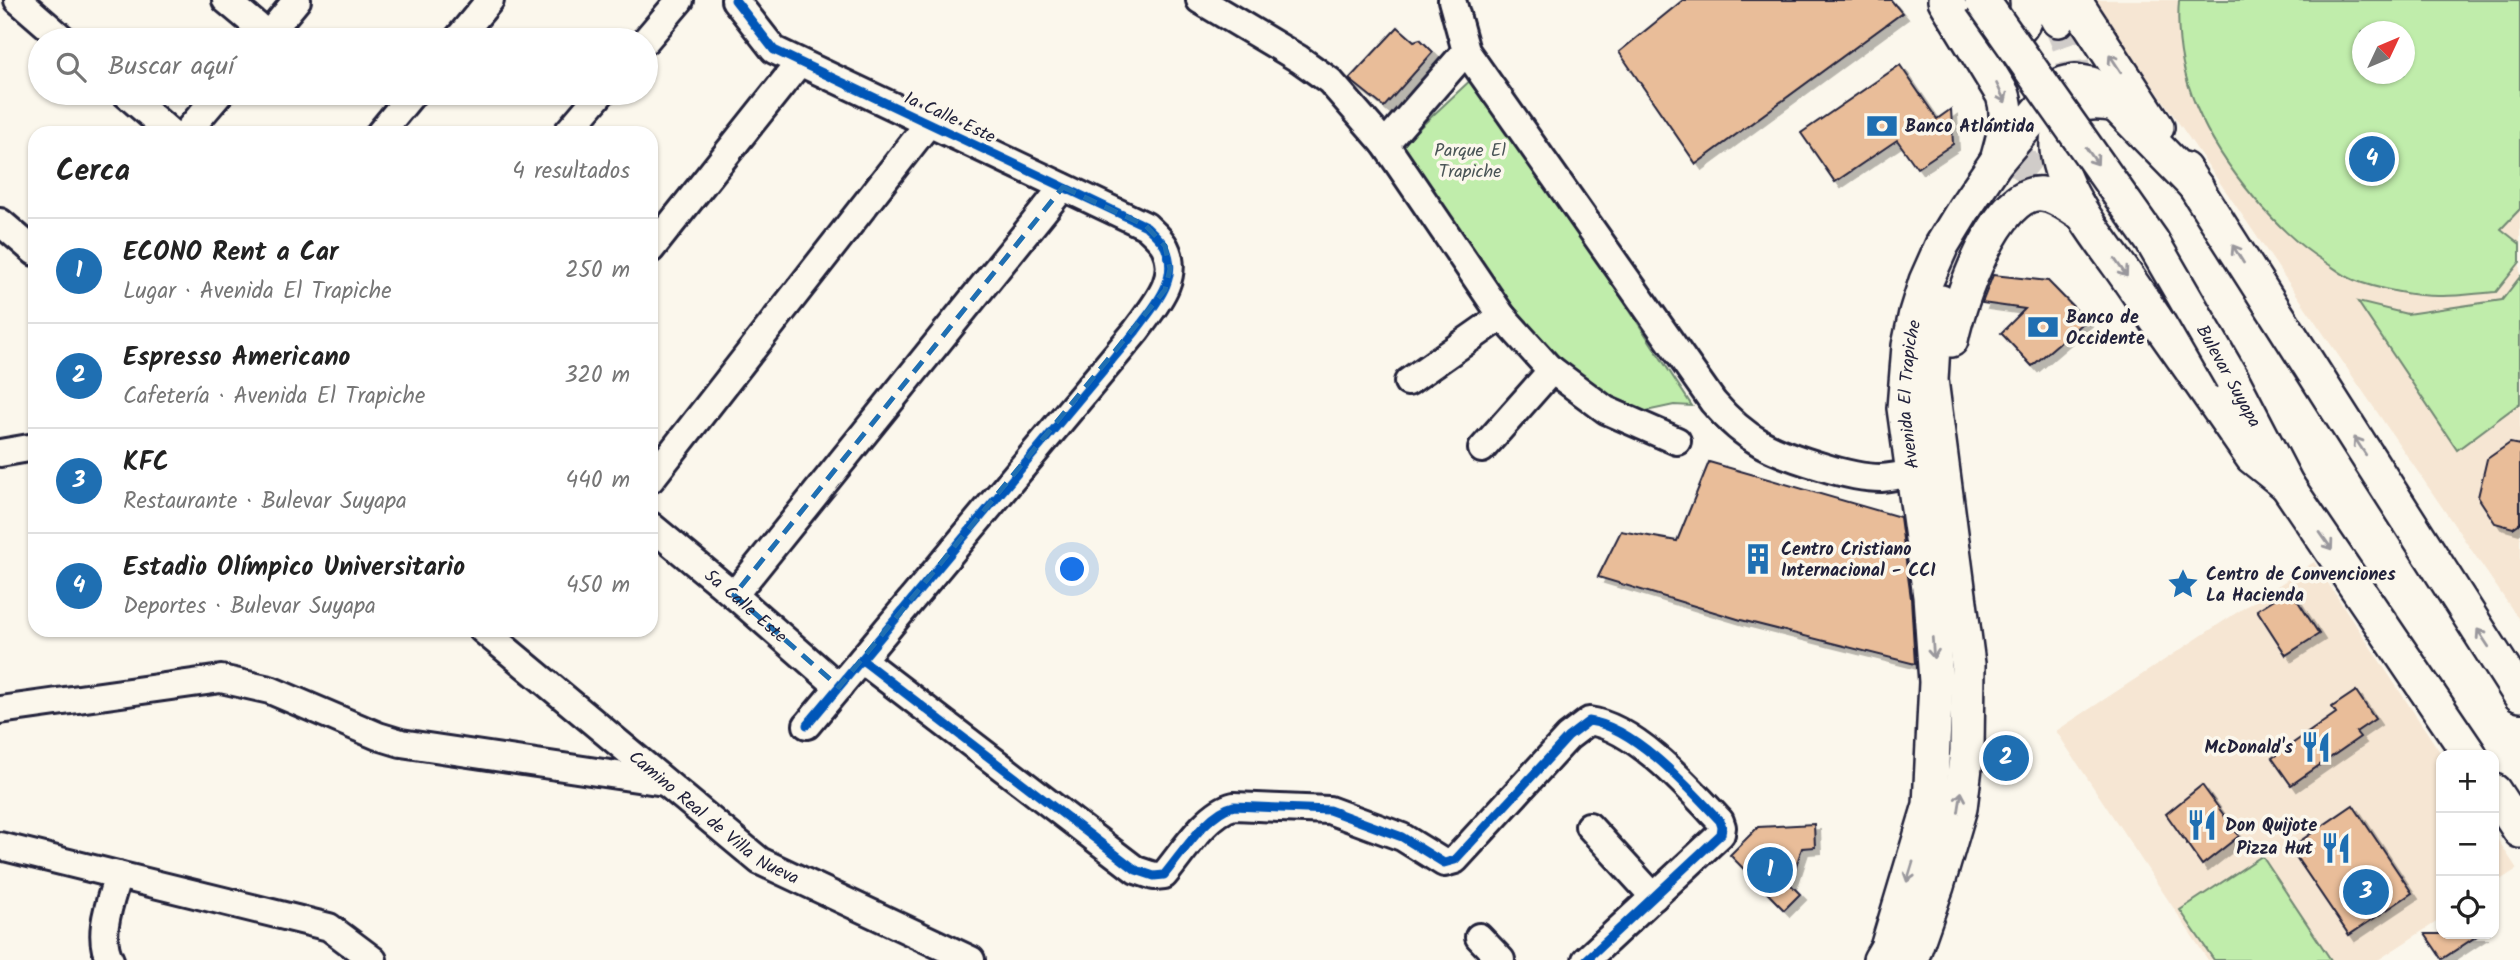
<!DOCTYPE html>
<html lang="es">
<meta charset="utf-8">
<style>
:root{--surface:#fff;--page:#f6f6f6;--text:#222;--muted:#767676;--line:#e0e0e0;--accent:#1f6fb2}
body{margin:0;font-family:Kalam,sans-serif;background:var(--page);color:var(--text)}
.controls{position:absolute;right:21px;bottom:21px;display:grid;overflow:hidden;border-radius:14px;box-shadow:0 2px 5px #0004}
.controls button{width:63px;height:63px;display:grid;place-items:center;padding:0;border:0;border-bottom:2px solid var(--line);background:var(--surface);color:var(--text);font:35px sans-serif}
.compass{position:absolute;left:2352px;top:21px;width:63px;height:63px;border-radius:50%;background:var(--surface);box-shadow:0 2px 5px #0004;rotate:46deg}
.you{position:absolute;left:1073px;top:570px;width:24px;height:24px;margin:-18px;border:5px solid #fff;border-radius:50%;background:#1a73e8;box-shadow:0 0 0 10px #1a73e833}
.badge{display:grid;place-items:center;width:46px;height:46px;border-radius:50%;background:var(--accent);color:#fff;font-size:23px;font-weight:700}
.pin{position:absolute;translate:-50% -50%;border:4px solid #fff;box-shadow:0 2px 7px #0006}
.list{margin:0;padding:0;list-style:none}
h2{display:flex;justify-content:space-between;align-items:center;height:91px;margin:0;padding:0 28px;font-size:30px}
h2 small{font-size:23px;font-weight:400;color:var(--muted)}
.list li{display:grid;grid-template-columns:46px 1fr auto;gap:21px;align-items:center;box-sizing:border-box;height:105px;padding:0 28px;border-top:2px solid var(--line)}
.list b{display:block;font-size:26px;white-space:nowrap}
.list p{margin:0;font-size:23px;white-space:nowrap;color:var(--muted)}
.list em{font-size:23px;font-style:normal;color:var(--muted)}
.icon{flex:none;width:38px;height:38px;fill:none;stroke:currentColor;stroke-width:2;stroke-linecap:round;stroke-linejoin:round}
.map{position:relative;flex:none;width:2520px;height:960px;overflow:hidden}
.search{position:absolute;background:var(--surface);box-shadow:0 2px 5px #0004;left:28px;top:28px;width:630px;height:77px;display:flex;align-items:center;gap:18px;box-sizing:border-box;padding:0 24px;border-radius:38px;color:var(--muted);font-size:26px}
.panel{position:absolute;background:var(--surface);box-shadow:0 2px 5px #0004;left:28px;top:126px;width:630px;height:511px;border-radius:21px}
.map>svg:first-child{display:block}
.built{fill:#f6e6d3;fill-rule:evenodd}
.green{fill:#c0edab;stroke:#718873;stroke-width:2;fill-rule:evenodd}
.building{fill:#e9bd99;stroke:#22223b;stroke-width:2;filter:url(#shadow)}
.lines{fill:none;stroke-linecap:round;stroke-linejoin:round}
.major-tunnel{stroke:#d0ccc9;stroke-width:33;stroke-dasharray:33 17;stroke-linecap:butt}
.minor-casing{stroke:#22223b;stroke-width:32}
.major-casing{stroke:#22223b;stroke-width:38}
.minor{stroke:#fbf7ec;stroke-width:26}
.major{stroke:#fbf7ec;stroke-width:33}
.major-bridge-casing{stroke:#22223b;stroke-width:38;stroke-linecap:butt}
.major-bridge{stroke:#fbf7ec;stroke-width:33}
.cycleway-casing{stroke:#fbf7ec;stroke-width:13}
.cycleway{stroke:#0057b8;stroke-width:9}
.oneway{stroke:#99979c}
.marked{fill:none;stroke:#1f6fb2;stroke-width:5;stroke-dasharray:14 9;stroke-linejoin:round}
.labels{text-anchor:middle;stroke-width:7;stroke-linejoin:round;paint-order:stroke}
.street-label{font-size:18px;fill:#22223b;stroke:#fbf7ec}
.poi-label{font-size:18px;font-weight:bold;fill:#22223b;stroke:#fbf7ec;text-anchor:start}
.park-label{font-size:18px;fill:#4a5557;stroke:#fbf7ec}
</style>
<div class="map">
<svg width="2520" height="960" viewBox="0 0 2520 960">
<defs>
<filter id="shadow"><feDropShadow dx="6" dy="6" stdDeviation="0" flood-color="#0004"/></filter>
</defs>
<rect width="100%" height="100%" fill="#fbf7ec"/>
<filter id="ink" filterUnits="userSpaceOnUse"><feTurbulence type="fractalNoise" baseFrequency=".0143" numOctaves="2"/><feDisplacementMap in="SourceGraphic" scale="14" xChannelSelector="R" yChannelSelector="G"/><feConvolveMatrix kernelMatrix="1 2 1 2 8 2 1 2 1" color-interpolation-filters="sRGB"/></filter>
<g filter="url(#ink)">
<g class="built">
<path d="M 2094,0 L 2520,0 L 2520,621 L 2236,206 ZM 2362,32 L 2404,32 L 2404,74 L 2362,74 Z"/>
<polygon points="2314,562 2442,755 2441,919 2378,960 2208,960 2056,731"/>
<polygon points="2494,834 2517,869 2494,884"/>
</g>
<g class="green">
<path d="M 2179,0 L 2520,0 L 2520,209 L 2501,229 L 2520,244 L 2520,262 L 2496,292 C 2479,293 2461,296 2443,296 C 2419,297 2376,289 2354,280 C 2343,276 2332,266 2322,260 C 2295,243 2276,223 2255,199 C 2206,141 2173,78 2179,0 ZM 2362,32 L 2404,32 L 2404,74 L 2362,74 Z"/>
<polygon points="1476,75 1692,406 1674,405 1637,413 1611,401 1558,365 1522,329 1398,148"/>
<polygon points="2520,277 2520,403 2457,450 2358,302 2407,314 2502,300"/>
<polygon points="2262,856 2331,960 2214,960 2180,910"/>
</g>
<g class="building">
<polygon points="1683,0 1891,0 1902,13 1696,164 1619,52"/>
<polygon points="1398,27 1414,41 1420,39 1433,52 1384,107 1349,79"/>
<polygon points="1900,65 1937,119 1951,109 1953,144 1917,168 1897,140 1835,182 1801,133"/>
<polygon points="1993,275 2048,281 2086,320 2032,366 2001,333 2025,309 1982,303"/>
<polygon points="2510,443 2520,445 2520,523 2513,528 2495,523 2478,497 2487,459"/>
<polygon points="1709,462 1900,517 1911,598 1915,664 1741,620 1598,577 1621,531 1677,541"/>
<polygon points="2290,589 2319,634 2286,655 2257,610"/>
<polygon points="2356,691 2375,719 2356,732 2360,737 2291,785 2272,758 2336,713 2332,707"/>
<polygon points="2202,785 2239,836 2202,865 2166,814"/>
<polygon points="2353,805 2412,893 2349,935 2290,848"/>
<polygon points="1814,824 1815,847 1802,848 1790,884 1800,894 1784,910 1730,855 1758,827"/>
<polygon points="2425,934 2480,934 2442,959"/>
</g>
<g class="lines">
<path class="major-tunnel" d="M 2012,176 C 2033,148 2072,109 2073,72 C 2074,53 2065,36 2058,20"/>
<defs>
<g id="minor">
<polyline points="18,0 64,40"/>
<polyline points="226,0 268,35"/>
<path d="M 735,0 L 774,50 L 1146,226 C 1152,232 1161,239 1165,247 C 1181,279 1153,307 1136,331 L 807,725"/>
<polyline points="1200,0 1299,59 1330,81 1385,144 1502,316 1548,367 1606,410 1677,441"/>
<path d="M 1452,0 L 1466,51 L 1713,402 C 1747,442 1773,452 1823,467 C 1842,473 1861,478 1881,478 C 1892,477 1903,475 1914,473"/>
<polyline points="264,40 297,0"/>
<polyline points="457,40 490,0"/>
<polyline points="646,40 680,0"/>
<polyline points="125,93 171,133"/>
<polyline points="186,133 220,93"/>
<polyline points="380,133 413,93"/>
<polyline points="567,133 601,93"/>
<polyline points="1385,144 1466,51"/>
<polyline points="0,222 35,252"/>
<polyline points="651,249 799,63"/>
<polyline points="1408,382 1502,316"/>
<polyline points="1482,449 1552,370"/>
<polyline points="0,453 35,447"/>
<polyline points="651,479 928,124"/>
<path id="s1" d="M 651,526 L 734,595 L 839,687"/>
<polyline points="734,595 1063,187"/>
<path id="s2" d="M 483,630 L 760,861 L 971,960"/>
<path d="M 862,660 L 1136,870 L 1154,876 L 1164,875 C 1182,854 1207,812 1234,806 L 1329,810 L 1402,837 L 1444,863 L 1455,860 L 1568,737 L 1589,721 C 1635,727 1689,788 1720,821 L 1722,827 L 1721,834 L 1586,960"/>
<polyline points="0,710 221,679 270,690 378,736 401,743 664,782"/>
<polyline points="1589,826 1654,897"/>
<polyline points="0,846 329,927 373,960"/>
<polyline points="1479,937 1501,960"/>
<path d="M 110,960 C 96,935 111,900 118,875"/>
</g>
<g id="major">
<path d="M 1945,0 L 2003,95 C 2010,117 2004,135 1998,157"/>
<polyline points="2047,0 2058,20"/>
<polyline points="2074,0 2157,127"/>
<path d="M 1982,40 C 2008,45 2030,28 2027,0"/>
<path d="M 2116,105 C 2095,101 2076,100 2064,120 C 2037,161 2094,231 2117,263 C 2131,282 2144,302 2157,321 C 2189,366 2221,412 2252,457 L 2287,485"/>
<polyline points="2184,169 2520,695"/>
<path d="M 1951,340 C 1958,305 1996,189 2042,194 C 2056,195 2069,206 2081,213"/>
<polyline points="2232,379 2287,485 2470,755"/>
<polyline points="2494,791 2520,831"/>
<path id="s3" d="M 1880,960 L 1887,948 L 1930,805 L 1936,682 L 1930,596 L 1904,408 L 1909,346 L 1916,313 L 1926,281 L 1942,245 L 1964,209 L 1996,162 L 2055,92 L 2063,84 L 2075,81 L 2091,84 L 2104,93 L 2197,188"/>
<polyline points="1911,960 1937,886 1960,808 1967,751 1968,664 1931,380 1933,345 1941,302"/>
</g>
</defs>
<use href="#minor" class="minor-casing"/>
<use href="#major" class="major-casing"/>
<use href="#minor" class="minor"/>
<use href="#major" class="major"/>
<defs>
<polyline id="major-bridge" points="1982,0 2152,241 2232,379"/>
</defs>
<use href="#major-bridge" class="major-bridge-casing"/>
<use href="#major-bridge" class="major-bridge"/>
<defs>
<g id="cycleway">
<path d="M 735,0 L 774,50 L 1146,226 C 1152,232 1161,239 1165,247 C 1181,279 1153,307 1136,331 L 807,725"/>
<path d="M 862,660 L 1136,870 L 1154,876 L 1164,875 C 1182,854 1207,812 1234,806 L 1329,810 L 1402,837 L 1444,863 L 1455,860 L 1568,737 L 1589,721 C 1635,727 1689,788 1720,821 L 1722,827 L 1721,834 L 1586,960"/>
</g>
</defs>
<use href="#cycleway" class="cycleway-casing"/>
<use href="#cycleway" class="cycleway"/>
</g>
<defs><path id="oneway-shaft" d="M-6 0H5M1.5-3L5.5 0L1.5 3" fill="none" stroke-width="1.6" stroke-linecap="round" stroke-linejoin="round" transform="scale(1.75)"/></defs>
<g class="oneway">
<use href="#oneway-shaft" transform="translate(2115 63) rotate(-123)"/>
<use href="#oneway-shaft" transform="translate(2001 93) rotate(65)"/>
<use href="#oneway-shaft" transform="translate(2092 156) rotate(55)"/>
<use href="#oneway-shaft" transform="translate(2238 254) rotate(-122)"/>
<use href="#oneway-shaft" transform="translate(2121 268) rotate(55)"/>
<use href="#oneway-shaft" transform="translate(2360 446) rotate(-123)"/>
<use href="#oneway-shaft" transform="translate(2326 541) rotate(55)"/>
<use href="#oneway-shaft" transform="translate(2483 638) rotate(-123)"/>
<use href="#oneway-shaft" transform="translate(1933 648) rotate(86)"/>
<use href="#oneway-shaft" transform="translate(1960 802) rotate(-81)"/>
<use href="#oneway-shaft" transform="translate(1910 872) rotate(107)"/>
</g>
</g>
<path class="marked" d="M 1063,187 L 1146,226 L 1165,246 L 1170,269 L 1165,290 L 839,687 L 734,595 Z"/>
<defs>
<symbol id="bank-bare" viewBox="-9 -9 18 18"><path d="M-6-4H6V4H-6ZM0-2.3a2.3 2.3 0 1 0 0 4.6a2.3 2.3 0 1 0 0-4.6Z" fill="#1f6fb2" stroke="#fbf7ec" stroke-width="2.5" paint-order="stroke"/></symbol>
<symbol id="building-bare" viewBox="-9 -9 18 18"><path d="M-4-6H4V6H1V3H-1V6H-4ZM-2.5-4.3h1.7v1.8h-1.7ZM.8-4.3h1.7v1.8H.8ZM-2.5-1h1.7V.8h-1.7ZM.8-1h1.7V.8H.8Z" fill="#1f6fb2" stroke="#fbf7ec" stroke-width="2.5" paint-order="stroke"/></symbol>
<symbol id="sight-bare" viewBox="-9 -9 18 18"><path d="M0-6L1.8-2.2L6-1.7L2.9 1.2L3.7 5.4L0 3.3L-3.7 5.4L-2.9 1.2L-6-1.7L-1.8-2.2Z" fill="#1f6fb2" stroke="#fbf7ec" stroke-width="2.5" paint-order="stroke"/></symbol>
<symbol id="restaurant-bare" viewBox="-9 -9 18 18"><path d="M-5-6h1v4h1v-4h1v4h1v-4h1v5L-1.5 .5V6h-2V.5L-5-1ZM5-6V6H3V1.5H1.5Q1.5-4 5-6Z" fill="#1f6fb2" stroke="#fbf7ec" stroke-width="2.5" paint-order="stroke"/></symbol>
</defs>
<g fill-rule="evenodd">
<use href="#bank-bare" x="1860" y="104" width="44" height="44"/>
<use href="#bank-bare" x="2021" y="305" width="44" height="44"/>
<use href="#building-bare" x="1736" y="537" width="44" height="44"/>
<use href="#sight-bare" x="2161" y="562" width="44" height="44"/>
<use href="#restaurant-bare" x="2294" y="725" width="44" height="44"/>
<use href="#restaurant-bare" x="2180" y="803" width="44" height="44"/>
<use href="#restaurant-bare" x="2314" y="826" width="44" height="44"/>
</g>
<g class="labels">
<g class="street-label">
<text transform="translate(950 117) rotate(25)" y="6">1a Calle Este</text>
<text transform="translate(2229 376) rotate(61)" y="6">Bulevar Suyapa</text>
<text dy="6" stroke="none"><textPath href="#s3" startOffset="576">Avenida El Trapiche</textPath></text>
<text dy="6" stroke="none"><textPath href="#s1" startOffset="124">5a Calle Este</textPath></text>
<text dy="6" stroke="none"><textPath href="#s2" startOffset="298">Camino Real de Villa Nueva</textPath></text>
</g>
<g class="poi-label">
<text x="1905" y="132">Banco Atlántida</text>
<text x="2066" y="323">Banco de<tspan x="2066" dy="21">Occidente</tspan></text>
<text x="1781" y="555">Centro Cristiano<tspan x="1781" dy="21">Internacional - CCI</tspan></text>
<text x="2206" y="580">Centro de Convenciones<tspan x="2206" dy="21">La Hacienda</tspan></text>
<text x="2293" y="753" text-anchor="end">McDonald's</text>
<text x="2225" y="831">Don Quijote</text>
<text x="2313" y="854" text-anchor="end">Pizza Hut</text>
</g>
<g class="park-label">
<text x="1470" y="156">Parque El<tspan x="1470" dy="21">Trapiche</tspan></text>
</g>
</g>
</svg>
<div class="controls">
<button>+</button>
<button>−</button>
<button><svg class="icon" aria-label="locate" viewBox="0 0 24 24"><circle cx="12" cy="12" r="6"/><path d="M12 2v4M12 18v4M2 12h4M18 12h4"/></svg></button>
</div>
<svg class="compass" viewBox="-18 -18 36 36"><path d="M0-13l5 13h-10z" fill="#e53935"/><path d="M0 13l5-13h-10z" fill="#767676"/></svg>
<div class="you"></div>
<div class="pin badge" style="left:1770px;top:870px">1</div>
<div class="pin badge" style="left:2006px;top:758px">2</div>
<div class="pin badge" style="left:2366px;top:892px">3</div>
<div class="pin badge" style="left:2372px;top:159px">4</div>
<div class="search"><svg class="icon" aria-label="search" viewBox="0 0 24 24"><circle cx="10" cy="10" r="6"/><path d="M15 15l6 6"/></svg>Buscar aquí</div>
<section class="panel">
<h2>Cerca<small>4 resultados</small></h2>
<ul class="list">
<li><span class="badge">1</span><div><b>ECONO Rent a Car</b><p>Lugar · Avenida El Trapiche</p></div><em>250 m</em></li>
<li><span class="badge">2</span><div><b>Espresso Americano</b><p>Cafetería · Avenida El Trapiche</p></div><em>320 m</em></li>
<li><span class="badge">3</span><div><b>KFC</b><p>Restaurante · Bulevar Suyapa</p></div><em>440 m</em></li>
<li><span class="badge">4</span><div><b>Estadio Olímpico Universitario</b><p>Deportes · Bulevar Suyapa</p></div><em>450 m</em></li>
</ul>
</section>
</div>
